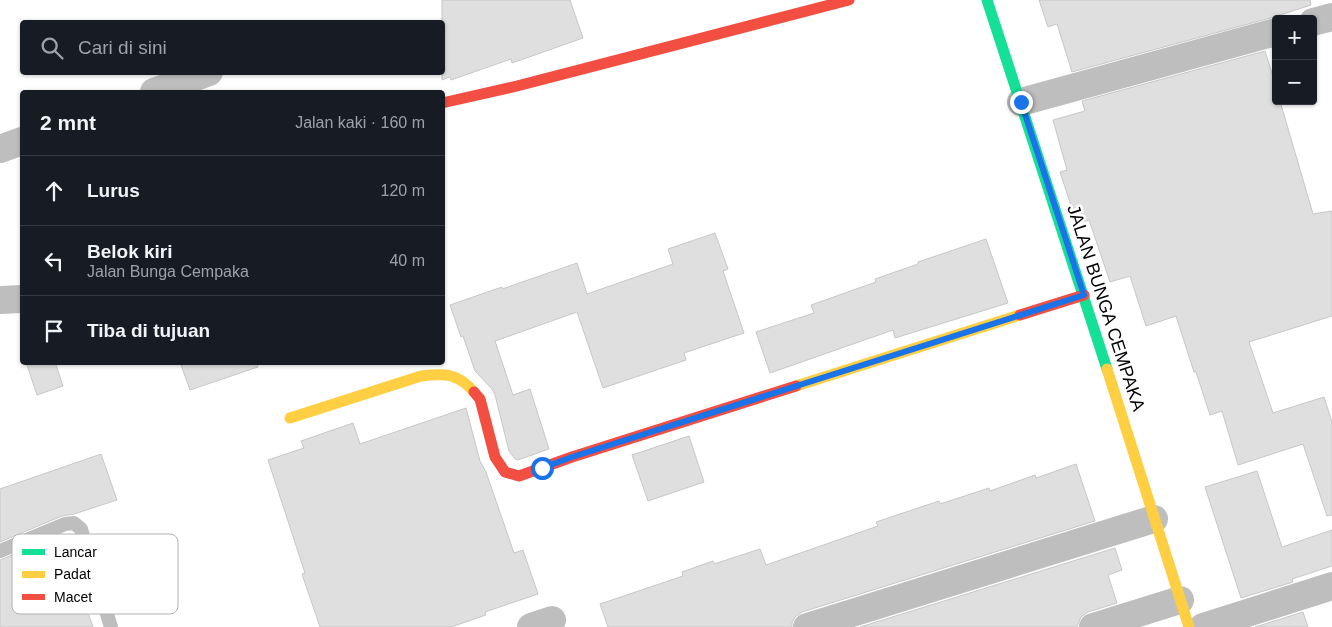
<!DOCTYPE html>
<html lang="id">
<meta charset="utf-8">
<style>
:root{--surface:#171b24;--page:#20242c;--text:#f1f3f6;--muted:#9ea1a6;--line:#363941}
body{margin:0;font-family:Helvetica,sans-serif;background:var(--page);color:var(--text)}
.controls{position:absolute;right:15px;top:15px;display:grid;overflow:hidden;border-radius:5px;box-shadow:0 1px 4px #0004}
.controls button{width:45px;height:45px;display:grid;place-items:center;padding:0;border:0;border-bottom:1px solid var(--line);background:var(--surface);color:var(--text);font:25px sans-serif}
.stop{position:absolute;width:15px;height:15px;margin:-11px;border:4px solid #1a73e8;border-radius:50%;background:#fff}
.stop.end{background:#1a73e8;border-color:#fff;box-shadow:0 1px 5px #0008}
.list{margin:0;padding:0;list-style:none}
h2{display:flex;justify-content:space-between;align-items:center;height:65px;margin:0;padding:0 20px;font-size:21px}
h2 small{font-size:16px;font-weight:400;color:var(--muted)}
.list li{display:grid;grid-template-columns:32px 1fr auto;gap:15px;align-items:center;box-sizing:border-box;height:70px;padding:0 20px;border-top:1px solid var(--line)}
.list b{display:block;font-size:19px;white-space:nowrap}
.list p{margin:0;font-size:16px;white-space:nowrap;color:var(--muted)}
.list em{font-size:16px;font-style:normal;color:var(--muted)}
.icon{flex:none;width:28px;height:28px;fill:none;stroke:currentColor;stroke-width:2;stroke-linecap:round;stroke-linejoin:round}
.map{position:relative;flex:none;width:1332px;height:627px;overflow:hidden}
.search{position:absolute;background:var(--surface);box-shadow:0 1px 4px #0004;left:20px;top:20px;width:425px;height:55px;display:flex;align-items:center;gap:12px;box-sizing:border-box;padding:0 18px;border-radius:5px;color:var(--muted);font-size:19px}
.panel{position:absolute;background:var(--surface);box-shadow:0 1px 4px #0004;left:20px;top:90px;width:425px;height:275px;border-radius:5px}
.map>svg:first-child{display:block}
.building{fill:#dfdfdf;stroke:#c7c7c7}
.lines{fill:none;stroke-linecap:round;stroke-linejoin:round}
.lane{stroke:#bebebe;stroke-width:14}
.street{stroke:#bebebe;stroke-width:28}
.fast{stroke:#16e098;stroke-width:11}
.slow{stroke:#ffcf43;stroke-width:11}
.jam{stroke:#f24e42;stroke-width:11}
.route{stroke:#1a73e8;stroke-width:6}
.labels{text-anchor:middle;stroke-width:5;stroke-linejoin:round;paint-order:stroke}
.street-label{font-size:18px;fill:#000;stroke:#fff}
.key{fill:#fff;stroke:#b2b2b2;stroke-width:1}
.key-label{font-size:14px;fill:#000}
</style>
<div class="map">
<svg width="1332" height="627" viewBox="0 0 1332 627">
<rect width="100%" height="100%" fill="#fff"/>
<g class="building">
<polygon points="442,0 570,0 583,38 512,63 511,59 451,80 450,77 442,80"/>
<polygon points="1039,0 1310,0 1311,5 1274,17 1072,72 1057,24 1048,27"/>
<polygon points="1265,51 1276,86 1276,101 1280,101 1313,214 1332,211 1332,316 1249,342 1273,413 1324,397 1332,422 1332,515 1327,516 1303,444 1238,465 1222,411 1210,415 1196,372 1194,372 1176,316 1146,326 1130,276 1110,282 1089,220 1077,224 1060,172 1067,170 1053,120 1085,111 1082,101"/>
<polygon points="715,233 728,269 723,271 744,333 684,353 686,360 603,388 577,312 495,341 513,395 530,389 549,449 518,460 515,459 509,451 495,395 492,389 475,371 463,336 461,337 450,305 502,287 502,289 577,263 587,294 673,264 668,249"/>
<polygon points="986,239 1008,303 895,338 893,330 770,373 756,332 814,313 811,305 876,282 875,279 918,264 918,262"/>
<polygon points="26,362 55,362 63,386 37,395"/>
<polygon points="180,362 257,362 258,367 190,390"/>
<polygon points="466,408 480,461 486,472 514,553 523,550 538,594 485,612 486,615 451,627 320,627 302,574 305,573 268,460 304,448 301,441 353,423 360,444"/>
<polygon points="689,436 704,482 648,501 632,455"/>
<polygon points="101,454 117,500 74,514 62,516 0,542 0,489"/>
<polygon points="1076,464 1095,521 802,612 795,617 792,623 792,627 608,627 600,604 683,576 682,572 713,561 714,564 760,549 766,565 878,526 876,522 939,501 940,504 989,488 990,491 1035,475 1036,478"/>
<polygon points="1257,471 1282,547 1332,530 1332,566 1292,579 1293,582 1241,598 1205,487"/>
<polygon points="61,535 93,627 0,627 0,560"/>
<polygon points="1115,548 1122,570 1108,575 1117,603 1088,612 1081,617 1077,627 860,627"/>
<polygon points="1303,612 1308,627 1255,627"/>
</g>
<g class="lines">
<polyline class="lane" points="0,551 65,524 74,523 81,529 111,627"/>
<g class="street">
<polyline points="1313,22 1332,17"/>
<polyline points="154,92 209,72"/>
<polyline points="1021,102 1276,32"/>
<polyline points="0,149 22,141"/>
<polyline points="0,300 22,299"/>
<polyline points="531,627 552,620"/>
<polyline points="807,627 1154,519"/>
<polyline points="1093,627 1180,600"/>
<polyline points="1203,627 1332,586"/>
</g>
<polyline class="fast" points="987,0 1107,369"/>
<g class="slow">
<polyline points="1107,369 1189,627"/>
<polyline points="796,386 1020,315"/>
<path d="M 290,418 L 421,376 C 444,373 458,373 474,392"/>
</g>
<g class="jam">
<polyline points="442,103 517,86 849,0"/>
<polyline points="1020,315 1084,295"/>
<polyline points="474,392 480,399 495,457 505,472 519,476 572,457 796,386"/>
</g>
</g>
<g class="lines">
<polyline class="route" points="542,468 572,457 1084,295 1021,102"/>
</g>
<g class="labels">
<g class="street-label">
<text transform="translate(1106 308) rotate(72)" y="6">JALAN BUNGA CEMPAKA</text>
</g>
</g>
<rect x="12" y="534" width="166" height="80" rx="8" class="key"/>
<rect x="22" y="549" width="23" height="6" fill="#16e098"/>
<rect x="22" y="571" width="23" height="7" fill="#ffcf43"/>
<rect x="22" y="594" width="23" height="6" fill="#f24e42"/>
<g class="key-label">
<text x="54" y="557">Lancar</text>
<text x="54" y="579">Padat</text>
<text x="54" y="602">Macet</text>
</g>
</svg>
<div class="controls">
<button>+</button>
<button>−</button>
</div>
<div class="stop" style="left:542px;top:468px"></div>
<div class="stop end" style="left:1021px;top:102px"></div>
<div class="search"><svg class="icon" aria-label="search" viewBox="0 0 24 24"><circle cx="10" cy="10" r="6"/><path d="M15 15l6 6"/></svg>Cari di sini</div>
<section class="panel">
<h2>2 mnt<small>Jalan kaki · 160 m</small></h2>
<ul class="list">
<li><svg class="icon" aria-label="ahead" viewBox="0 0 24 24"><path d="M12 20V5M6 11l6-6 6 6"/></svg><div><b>Lurus</b></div><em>120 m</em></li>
<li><svg class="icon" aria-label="left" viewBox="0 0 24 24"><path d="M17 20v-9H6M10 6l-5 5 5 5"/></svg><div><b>Belok kiri</b><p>Jalan Bunga Cempaka</p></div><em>40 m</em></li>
<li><svg class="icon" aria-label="arrive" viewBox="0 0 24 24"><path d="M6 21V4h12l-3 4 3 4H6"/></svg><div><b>Tiba di tujuan</b></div></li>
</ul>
</section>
</div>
